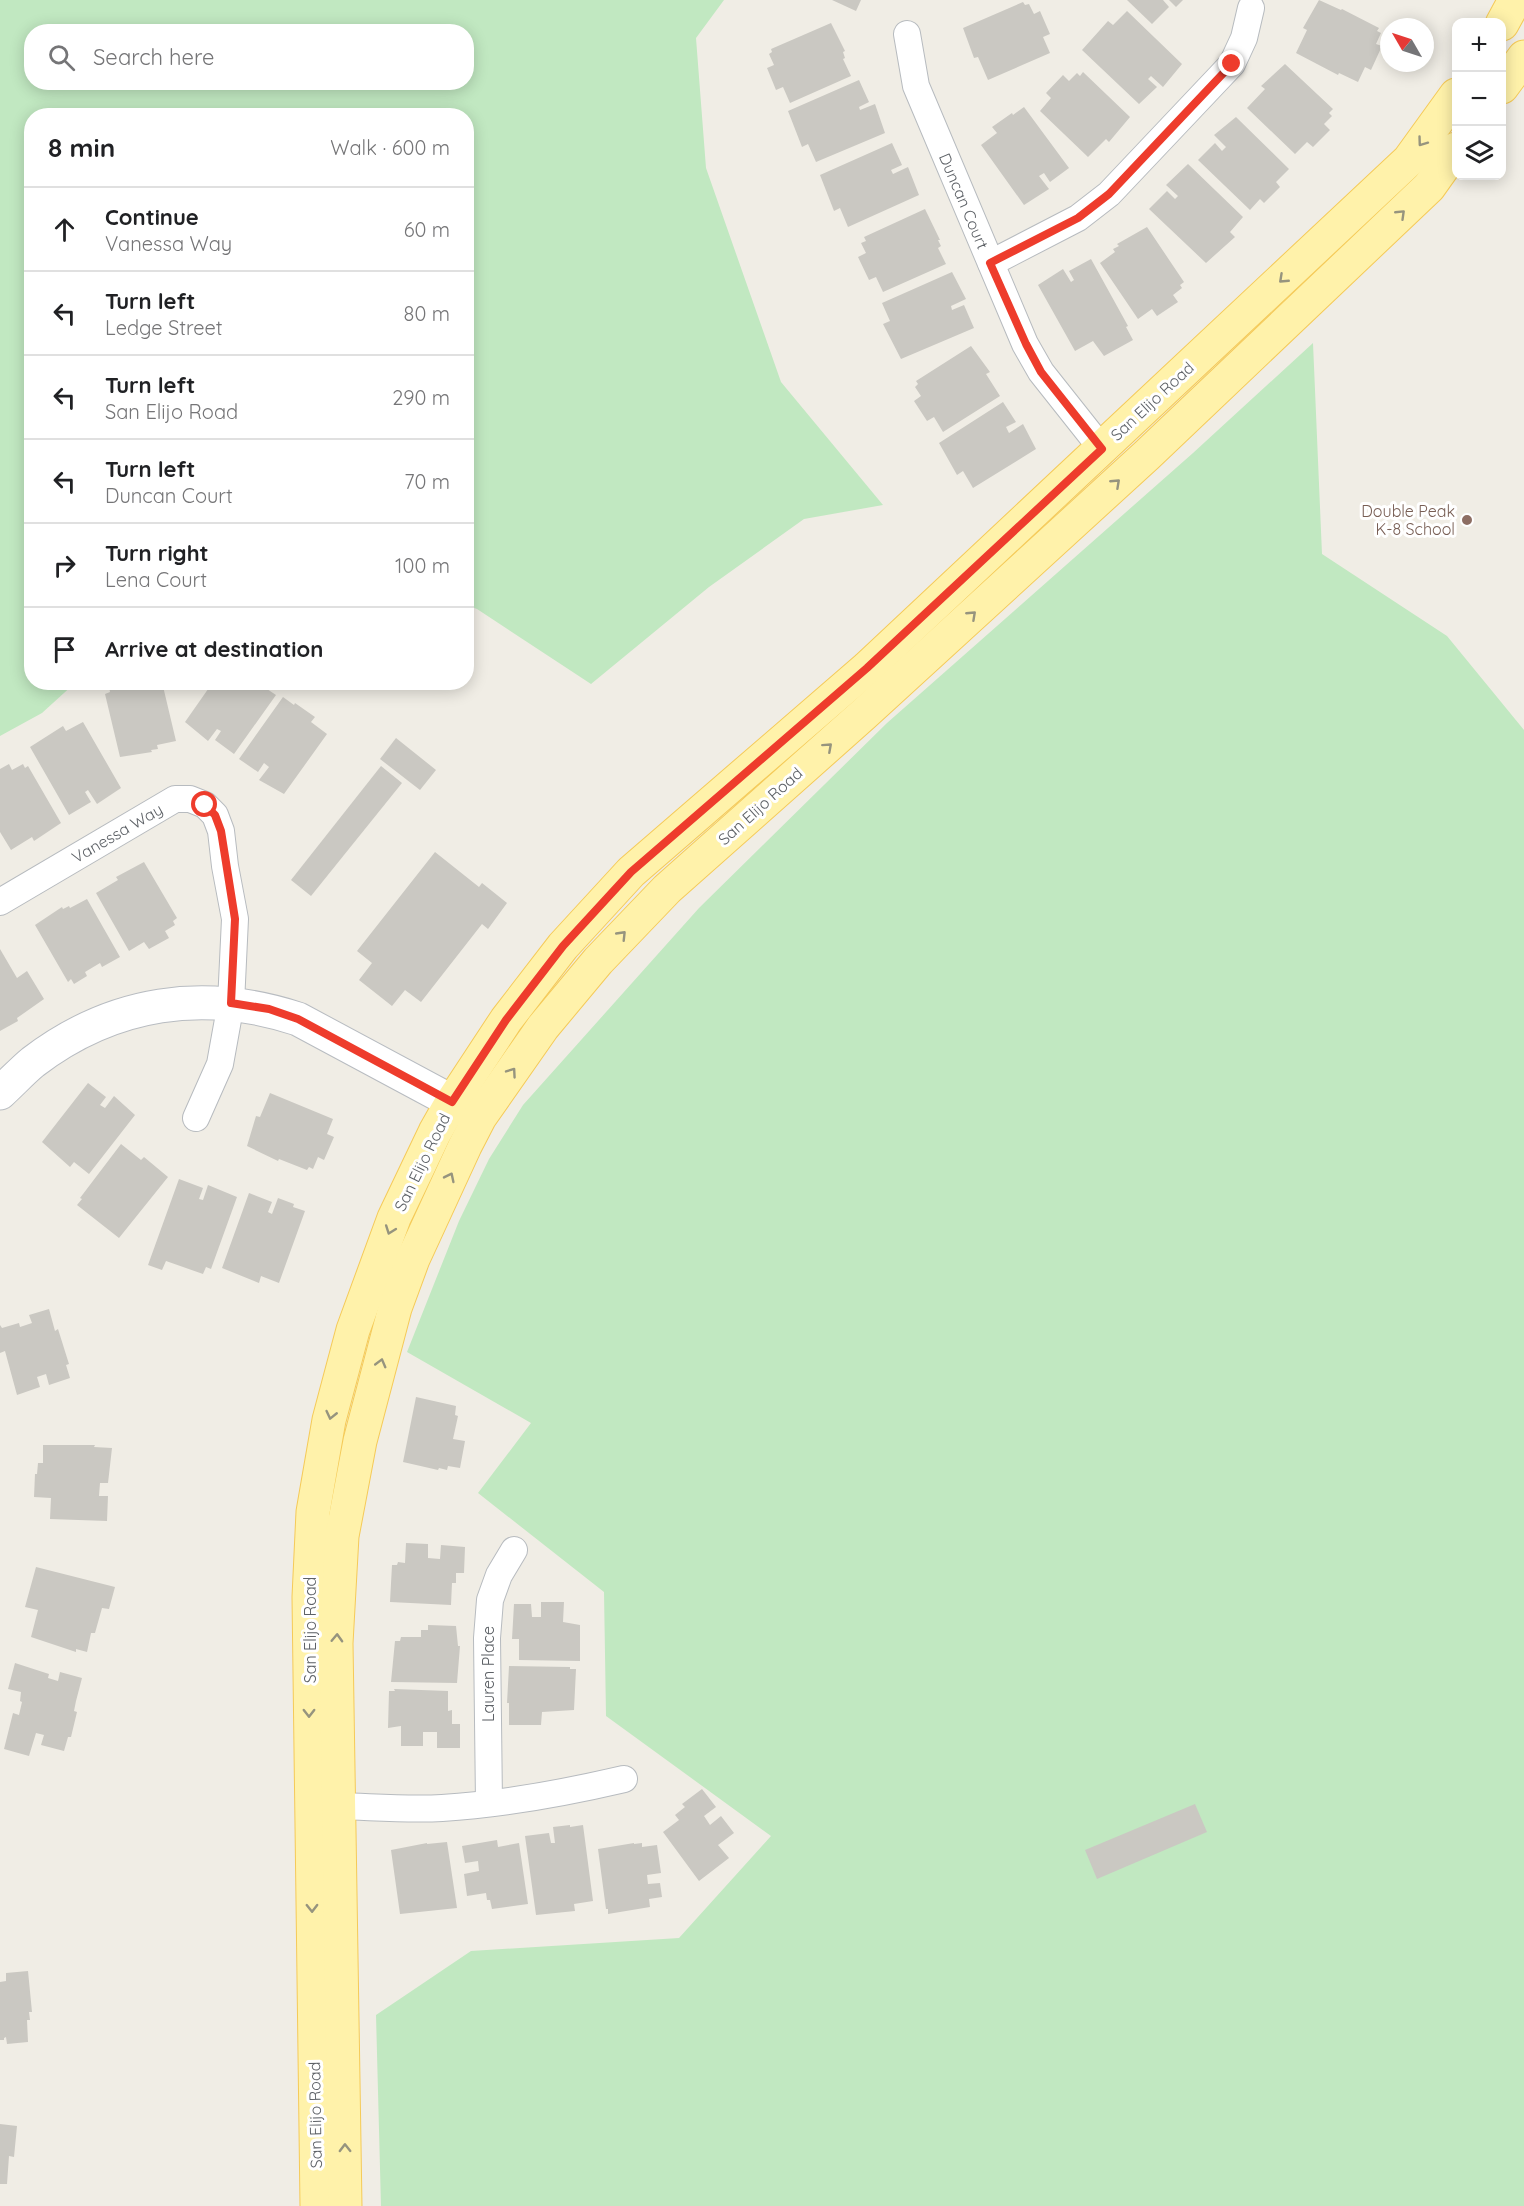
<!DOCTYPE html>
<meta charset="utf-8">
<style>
:root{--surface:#fff;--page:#f6f6f6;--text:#202124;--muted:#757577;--line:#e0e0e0}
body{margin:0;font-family:Quicksand,sans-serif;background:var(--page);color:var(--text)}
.controls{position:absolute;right:18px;top:18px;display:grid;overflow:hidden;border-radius:12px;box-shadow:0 3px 15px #0003}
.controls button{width:54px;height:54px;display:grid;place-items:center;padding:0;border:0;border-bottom:2px solid var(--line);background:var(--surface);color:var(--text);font:30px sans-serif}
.compass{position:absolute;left:1380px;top:18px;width:54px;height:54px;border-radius:50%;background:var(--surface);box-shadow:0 3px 15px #0003;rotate:309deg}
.stop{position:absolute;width:18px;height:18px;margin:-14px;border:4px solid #ee3c2c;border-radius:50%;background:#fff}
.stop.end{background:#ee3c2c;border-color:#fff;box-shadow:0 2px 6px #0008}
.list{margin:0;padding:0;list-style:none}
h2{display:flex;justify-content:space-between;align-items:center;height:78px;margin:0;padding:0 24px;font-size:26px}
h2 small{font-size:20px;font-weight:400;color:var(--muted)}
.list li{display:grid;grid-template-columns:39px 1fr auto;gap:18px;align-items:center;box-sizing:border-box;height:84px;padding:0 24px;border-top:2px solid var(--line)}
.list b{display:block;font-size:22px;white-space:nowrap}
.list p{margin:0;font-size:20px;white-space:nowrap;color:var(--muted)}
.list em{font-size:20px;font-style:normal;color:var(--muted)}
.icon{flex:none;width:33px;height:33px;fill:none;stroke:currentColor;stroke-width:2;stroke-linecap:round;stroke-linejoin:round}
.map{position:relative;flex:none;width:1524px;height:2206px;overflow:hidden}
.search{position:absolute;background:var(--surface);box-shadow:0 3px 15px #0003;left:24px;top:24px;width:450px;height:66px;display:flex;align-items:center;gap:15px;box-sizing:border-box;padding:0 21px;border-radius:24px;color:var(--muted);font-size:22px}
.panel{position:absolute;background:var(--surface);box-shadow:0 3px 15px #0003;left:24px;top:108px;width:450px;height:582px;border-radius:24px}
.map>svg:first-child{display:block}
.green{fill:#c1e8c1;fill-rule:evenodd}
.building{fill:#cac8c2}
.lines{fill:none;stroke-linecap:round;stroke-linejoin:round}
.street-casing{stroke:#b7bbbf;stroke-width:28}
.secondary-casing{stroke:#b8bcc1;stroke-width:35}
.primary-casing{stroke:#f5ca58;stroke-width:35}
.street{stroke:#fff;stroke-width:26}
.secondary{stroke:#fff;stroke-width:33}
.primary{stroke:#fff2aa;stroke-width:33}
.oneway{stroke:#96947e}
.route{stroke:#ee3c2c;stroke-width:8}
.education-dot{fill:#8d6e63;stroke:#fff;stroke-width:2}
.labels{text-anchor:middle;stroke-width:6;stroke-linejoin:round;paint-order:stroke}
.street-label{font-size:16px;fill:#5d6166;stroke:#fff}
.education-label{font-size:16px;fill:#785e54;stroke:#fff;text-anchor:end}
</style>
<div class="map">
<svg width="1524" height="2206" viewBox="0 0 1524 2206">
<rect width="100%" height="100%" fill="#f0ede5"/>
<g class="green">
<path d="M 0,0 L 724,0 L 696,38 L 706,168 L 781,382 L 883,505 L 804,519 L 709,587 L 591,684 L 477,609 L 467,605 L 466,116 L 32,116 L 32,682 L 75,683 L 42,713 L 0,736 ZM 32,32 L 466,32 L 466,82 L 32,82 Z"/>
<polygon points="1313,343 1322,554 1447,636 1524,730 1524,2206 381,2206 376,2015 471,1951 679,1938 771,1836 606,1716 604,1592 478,1493 531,1423 407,1352 459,1221 489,1159 523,1105 699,908 887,723 1193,453"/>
</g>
<g class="building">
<polygon points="832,0 861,0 856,11"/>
<polygon points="1127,0 1163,0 1169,7 1152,24"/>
<polygon points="1169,0 1183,0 1176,7"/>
<polygon points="1319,0 1341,10 1342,9 1379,28 1377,31 1381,33 1376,44 1382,46 1371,70 1365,67 1358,82 1339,73 1338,75 1296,53 1307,30 1303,28"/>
<polygon points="1023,2 1025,5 1029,4 1034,14 1040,11 1050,34 1043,37 1050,53 988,80 978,57 974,58 963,28"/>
<polygon points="1127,11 1182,64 1163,87 1151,76 1148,79 1157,87 1139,104 1082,50 1108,21 1113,25"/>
<polygon points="831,23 845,51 843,52 845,58 843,59 851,76 790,103 783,87 776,90 767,68 774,65 769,54 772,52 771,49"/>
<polygon points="1285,64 1333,109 1329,113 1332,116 1324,124 1330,130 1313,147 1307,142 1295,154 1247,108 1265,89 1261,86"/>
<polygon points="1083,72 1130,117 1109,142 1106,139 1088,157 1040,111 1051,98 1046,93 1063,75 1069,81 1077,73 1080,76"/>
<polygon points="859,80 869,102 859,107 860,110 875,104 885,133 816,162 808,144 802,147 788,111"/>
<polygon points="1024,107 1069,168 1050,182 1044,173 1039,176 1049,189 1024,205 981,145 997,133 992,127 1012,113 1013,115"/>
<polygon points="1236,117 1289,169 1276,182 1280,187 1264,203 1260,199 1250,210 1198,160 1215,143 1222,151 1226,147 1214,135"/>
<polygon points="892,143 902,165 891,170 893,174 908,167 919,195 848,227 840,208 834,211 820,175"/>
<polygon points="1188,164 1243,217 1230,232 1235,237 1206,263 1149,209 1167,191 1175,199 1178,196 1166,185"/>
<polygon points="925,209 940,240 938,240 941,246 938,248 946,264 883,292 876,277 869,280 858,257 866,253 861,243 866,241 864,237"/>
<polygon points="1147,227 1184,282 1180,285 1182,288 1173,295 1178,302 1157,316 1152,309 1138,319 1100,263 1115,252 1113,249 1119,246 1117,244"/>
<polygon points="1091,259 1128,326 1126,327 1133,340 1104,356 1093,341 1075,351 1038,285 1063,269 1071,282 1074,280 1069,271"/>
<polygon points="952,272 966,299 951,306 952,310 964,305 974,328 901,359 883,324 890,321 882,303"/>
<polygon points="971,346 990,372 986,374 1000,396 943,432 934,417 927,421 914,401 921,396 915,387 918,384 916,381"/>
<polygon points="1003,402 1016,422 1006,427 1009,433 1023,424 1036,449 973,488 963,471 957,475 939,443"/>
<polygon points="119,682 162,682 176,741 157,745 158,749 151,750 152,752 120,757 105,694 110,692 109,687 119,685"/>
<polygon points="213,682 268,682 264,687 276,695 234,754 215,740 221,731 217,729 208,741 185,722"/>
<polygon points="283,697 294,705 295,703 315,717 311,722 327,734 284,794 259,780 269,767 264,763 258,772 239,759"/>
<polygon points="83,722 121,788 97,804 88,790 85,792 91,802 69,815 30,747 63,726 66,731"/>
<polygon points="396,738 436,770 420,790 380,759"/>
<polygon points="9,764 12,770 23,764 25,768 28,766 61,823 34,841 32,837 11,850 0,832 0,769"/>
<polygon points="381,766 402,783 311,896 291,880"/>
<polygon points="435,852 479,887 482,883 507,903 488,929 482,924 421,1002 405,990 392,1006 359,980 372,963 357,951"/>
<polygon points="144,862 177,918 173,921 175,925 165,931 169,938 149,949 144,942 129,951 96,893 118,880 116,877"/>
<polygon points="87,899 120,957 102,967 100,963 85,972 87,976 74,984 71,979 68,982 35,925 62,907 63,909 69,906 70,908"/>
<polygon points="0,949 17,978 27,971 44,999 17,1018 18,1021 0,1031"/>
<polygon points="88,1083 106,1097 100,1105 105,1108 114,1096 135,1115 89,1174 74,1162 70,1167 42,1142"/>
<polygon points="270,1093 333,1119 327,1134 334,1137 324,1160 318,1157 313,1169 309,1167 307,1170 279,1159 278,1161 247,1146 256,1116 260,1117"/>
<polygon points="121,1144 141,1160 144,1157 168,1177 119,1238 77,1205 82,1199 80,1198"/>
<polygon points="179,1179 203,1188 199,1199 203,1200 208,1185 237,1197 211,1269 206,1267 203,1274 166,1261 162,1270 148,1265"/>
<polygon points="249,1193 272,1202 268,1212 272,1214 278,1198 294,1204 293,1207 305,1211 279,1283 261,1276 259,1283 222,1268"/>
<polygon points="49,1309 55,1331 58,1329 69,1364 66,1365 70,1378 49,1385 46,1374 37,1377 40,1387 17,1395 5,1351 0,1353 0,1325 2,1328 19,1323 20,1327 32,1323 29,1315"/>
<polygon points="416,1397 456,1406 455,1415 458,1416 453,1439 465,1441 460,1468 448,1466 447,1470 439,1468 438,1470 403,1462"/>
<polygon points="43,1445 95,1445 94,1447 112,1448 108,1483 100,1483 99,1496 108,1496 107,1521 50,1519 51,1498 34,1497 35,1474 37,1474 38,1463 43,1463"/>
<polygon points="406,1543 428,1544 428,1558 440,1559 441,1545 465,1547 464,1573 456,1573 456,1583 452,1583 451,1605 390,1602 392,1565 397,1565 398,1562 405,1563"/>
<polygon points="36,1567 115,1587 109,1609 102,1608 95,1633 91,1633 87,1652 76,1649 76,1652 31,1637 38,1610 25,1607"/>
<polygon points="541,1602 564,1602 563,1622 580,1625 580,1661 519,1660 519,1639 512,1639 514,1604 531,1604 532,1617 541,1617"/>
<polygon points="428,1625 456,1626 458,1646 460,1646 457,1683 391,1682 395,1641 400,1641 401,1637 421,1637 421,1630 428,1630"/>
<polygon points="15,1663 49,1674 48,1678 58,1681 60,1672 82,1678 76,1701 74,1711 77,1712 71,1737 68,1737 64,1751 41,1745 44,1735 36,1733 29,1756 4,1749 13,1713 19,1715 22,1702 20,1701 21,1692 8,1689"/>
<polygon points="509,1666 570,1667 570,1669 576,1669 574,1710 542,1712 541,1725 509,1725 509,1703 507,1703"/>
<polygon points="394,1689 448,1691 448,1711 452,1710 452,1724 460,1724 460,1748 437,1748 437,1732 423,1732 423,1746 401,1746 401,1726 388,1728 389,1691 395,1691"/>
<polygon points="702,1789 716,1807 704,1816 710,1825 721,1816 734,1833 718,1845 729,1858 699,1881 663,1832 679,1820 675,1815 685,1807 682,1804"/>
<polygon points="1195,1804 1207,1832 1097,1879 1085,1850"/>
<polygon points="570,1825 570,1827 583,1825 593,1901 574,1904 575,1911 536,1915 525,1836 549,1833 551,1843 555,1843 553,1827"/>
<polygon points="497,1840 498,1847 519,1843 528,1904 492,1909 490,1900 487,1900 486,1893 467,1896 464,1874 479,1871 478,1861 465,1863 462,1846"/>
<polygon points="447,1842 457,1908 400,1914 391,1850 427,1843 427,1844"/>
<polygon points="634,1843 634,1844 642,1843 642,1847 657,1845 661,1873 647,1875 648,1884 660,1883 662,1897 649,1899 650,1907 608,1914 608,1909 606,1909 598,1849"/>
<polygon points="28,1971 32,2012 29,2012 30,2020 27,2020 28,2042 7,2044 6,2037 4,2038 4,2040 0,2040 0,1982 6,1981 6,1973"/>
<polygon points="0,2124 17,2126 14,2157 9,2156 7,2184 0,2184"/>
</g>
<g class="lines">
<defs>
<g id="street">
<polyline points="907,34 916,86 1025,344 1041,372 1102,449"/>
<polyline points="991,263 1078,218 1109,194 1232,64 1244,38 1251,8"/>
<polyline points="0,902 175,799 190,799 205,805 215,815 221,831 225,866 235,919 231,1003 220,1064 196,1118"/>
<polyline points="489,1803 487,1638 490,1600 499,1575 514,1550"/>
<path d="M 340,1806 C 374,1807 408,1810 442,1808 C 503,1804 564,1793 624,1779"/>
</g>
<path id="secondary" d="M 0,1093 C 11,1083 22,1071 33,1062 C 113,1001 204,988 298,1019 L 477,1115"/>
<g id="primary">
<polyline points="1502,24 1515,0"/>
<polyline points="1502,87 1524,57"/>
<polyline points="317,2206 309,1597 313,1512 329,1420 353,1330 394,1218 435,1132 452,1102 506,1020 563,946 631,872 867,668 1409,160 1456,95"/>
<polyline points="345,2206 336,1643 342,1536 360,1441 395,1308 413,1259 465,1146 480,1117 543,1027 598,961 667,889 864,714 1147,455 1429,187 1456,149"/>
</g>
</defs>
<use href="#street" class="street-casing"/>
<use href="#secondary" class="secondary-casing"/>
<use href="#primary" class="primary-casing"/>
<use href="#street" class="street"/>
<use href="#secondary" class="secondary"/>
<use href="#primary" class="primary"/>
</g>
<defs><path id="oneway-chevron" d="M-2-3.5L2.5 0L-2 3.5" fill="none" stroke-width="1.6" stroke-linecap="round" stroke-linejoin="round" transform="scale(1.5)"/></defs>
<g class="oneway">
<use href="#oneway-chevron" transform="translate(1422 142) rotate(126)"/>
<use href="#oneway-chevron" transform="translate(1401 214) rotate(-44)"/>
<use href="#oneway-chevron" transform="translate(1283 279) rotate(137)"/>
<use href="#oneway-chevron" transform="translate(1116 483) rotate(-43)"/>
<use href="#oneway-chevron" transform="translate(972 615) rotate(-43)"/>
<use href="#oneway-chevron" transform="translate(828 747) rotate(-42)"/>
<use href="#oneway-chevron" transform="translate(622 935) rotate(-46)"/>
<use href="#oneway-chevron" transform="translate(512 1072) rotate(-55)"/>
<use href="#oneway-chevron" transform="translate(450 1177) rotate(-64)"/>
<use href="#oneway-chevron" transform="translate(390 1230) rotate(110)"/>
<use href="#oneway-chevron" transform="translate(381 1363) rotate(-75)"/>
<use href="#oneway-chevron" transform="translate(331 1415) rotate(103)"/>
<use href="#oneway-chevron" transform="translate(337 1638) rotate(-88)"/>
<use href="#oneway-chevron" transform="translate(309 1713) rotate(90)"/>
<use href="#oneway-chevron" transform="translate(312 1908) rotate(89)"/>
<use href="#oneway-chevron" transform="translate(345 2148) rotate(-91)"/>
</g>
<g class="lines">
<polyline class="route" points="205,805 215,815 221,831 235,919 231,1003 269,1009 298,1019 452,1102 506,1020 563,946 631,872 867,668 1102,449 1041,372 1026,344 990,263 1078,218 1109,194 1232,64"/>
</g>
<circle class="education-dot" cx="1467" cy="520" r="6"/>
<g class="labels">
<g class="street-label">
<text transform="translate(964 201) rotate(67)" y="6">Duncan Court</text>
<text transform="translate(1152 401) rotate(-43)" y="6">San Elijo Road</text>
<text transform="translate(760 806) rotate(-42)" y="6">San Elijo Road</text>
<text transform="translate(117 833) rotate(-30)" y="6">Vanessa Way</text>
<text transform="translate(422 1162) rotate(-64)" y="6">San Elijo Road</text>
<text transform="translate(310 1630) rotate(-90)" y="6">San Elijo Road</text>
<text transform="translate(488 1674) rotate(-90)" y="6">Lauren Place</text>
<text transform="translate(315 2115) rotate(-91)" y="6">San Elijo Road</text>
</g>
<g class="education-label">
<text x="1455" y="517">Double Peak<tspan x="1455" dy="18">K-8 School</tspan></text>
</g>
</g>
</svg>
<div class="controls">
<button>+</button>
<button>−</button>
<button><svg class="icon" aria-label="layers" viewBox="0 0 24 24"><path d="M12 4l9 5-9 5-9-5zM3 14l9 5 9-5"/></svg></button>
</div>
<svg class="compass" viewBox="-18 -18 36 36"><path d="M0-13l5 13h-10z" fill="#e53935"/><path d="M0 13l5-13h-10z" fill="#757577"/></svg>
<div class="stop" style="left:205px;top:805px"></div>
<div class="stop end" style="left:1232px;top:64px"></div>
<div class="search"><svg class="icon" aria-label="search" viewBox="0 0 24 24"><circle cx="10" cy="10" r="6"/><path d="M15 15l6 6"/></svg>Search here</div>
<section class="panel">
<h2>8 min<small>Walk · 600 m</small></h2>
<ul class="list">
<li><svg class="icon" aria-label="ahead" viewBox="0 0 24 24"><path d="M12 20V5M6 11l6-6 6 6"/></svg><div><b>Continue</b><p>Vanessa Way</p></div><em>60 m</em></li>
<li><svg class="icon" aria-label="left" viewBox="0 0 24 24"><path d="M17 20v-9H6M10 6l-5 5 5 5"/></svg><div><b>Turn left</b><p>Ledge Street</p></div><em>80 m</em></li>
<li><svg class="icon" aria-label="left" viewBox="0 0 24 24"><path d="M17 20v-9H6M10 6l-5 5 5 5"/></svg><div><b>Turn left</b><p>San Elijo Road</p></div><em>290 m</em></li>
<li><svg class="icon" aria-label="left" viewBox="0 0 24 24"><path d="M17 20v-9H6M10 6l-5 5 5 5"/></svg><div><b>Turn left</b><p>Duncan Court</p></div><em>70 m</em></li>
<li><svg class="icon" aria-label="right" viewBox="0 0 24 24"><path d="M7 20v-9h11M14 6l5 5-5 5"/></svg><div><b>Turn right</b><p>Lena Court</p></div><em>100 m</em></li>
<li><svg class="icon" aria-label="arrive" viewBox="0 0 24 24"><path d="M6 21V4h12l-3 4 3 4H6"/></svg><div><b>Arrive at destination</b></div></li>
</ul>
</section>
</div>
